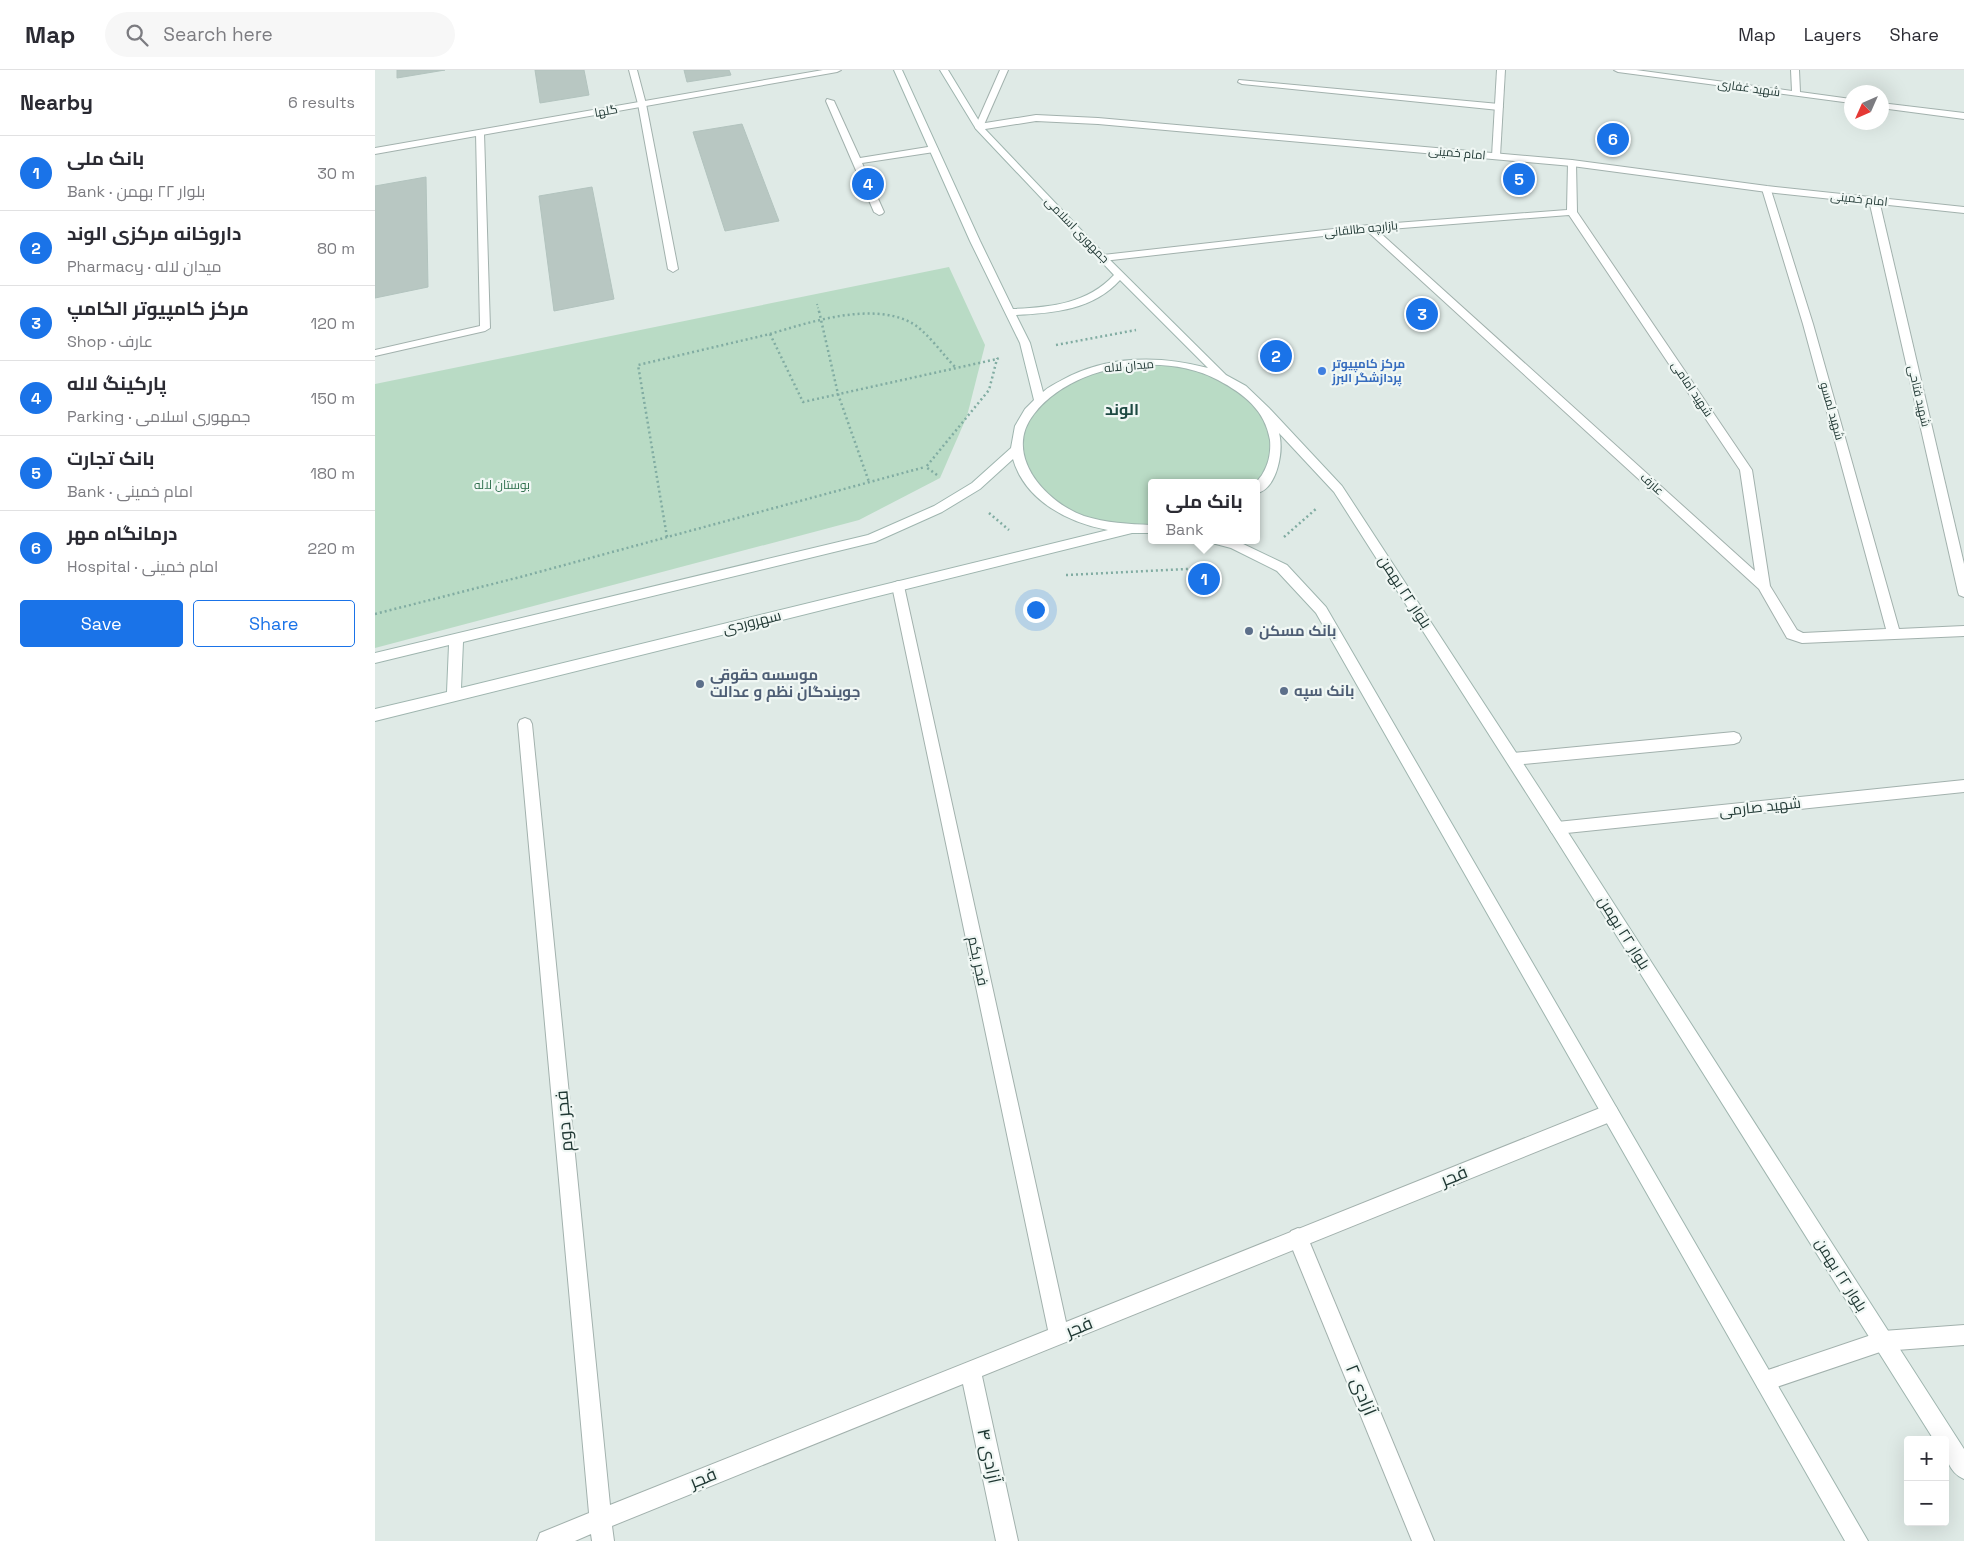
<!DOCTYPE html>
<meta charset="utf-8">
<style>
:root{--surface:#fff;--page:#f7f7f7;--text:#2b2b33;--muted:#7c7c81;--line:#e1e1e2;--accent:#1a73e8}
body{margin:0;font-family:"Space Grotesk",Cairo,sans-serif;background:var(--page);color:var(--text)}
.controls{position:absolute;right:15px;bottom:15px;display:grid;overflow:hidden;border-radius:5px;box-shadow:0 5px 20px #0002}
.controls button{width:45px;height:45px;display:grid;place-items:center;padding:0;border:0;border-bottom:1px solid var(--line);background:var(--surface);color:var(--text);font:25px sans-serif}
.compass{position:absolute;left:1469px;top:15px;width:45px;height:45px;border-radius:50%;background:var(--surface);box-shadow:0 5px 20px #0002;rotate:225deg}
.you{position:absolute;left:660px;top:539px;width:18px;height:18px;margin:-12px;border:4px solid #fff;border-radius:50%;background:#1a73e8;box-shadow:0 0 0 8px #1a73e833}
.badge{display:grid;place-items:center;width:32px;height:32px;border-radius:50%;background:var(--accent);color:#fff;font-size:16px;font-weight:700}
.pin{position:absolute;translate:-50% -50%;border:2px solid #fff;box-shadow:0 1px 5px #0006}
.popup{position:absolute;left:773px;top:409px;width:112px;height:65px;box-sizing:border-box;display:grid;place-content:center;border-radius:5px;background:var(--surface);filter:drop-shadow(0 1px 4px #0005);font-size:16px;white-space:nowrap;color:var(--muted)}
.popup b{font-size:19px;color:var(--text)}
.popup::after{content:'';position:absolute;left:50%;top:100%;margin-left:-10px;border:10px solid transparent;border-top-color:var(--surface)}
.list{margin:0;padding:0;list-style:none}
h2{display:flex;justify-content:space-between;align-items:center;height:65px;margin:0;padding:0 20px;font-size:21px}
h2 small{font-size:16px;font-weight:400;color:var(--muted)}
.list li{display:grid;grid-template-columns:32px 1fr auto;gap:15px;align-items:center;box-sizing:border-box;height:75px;padding:0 20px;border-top:1px solid var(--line)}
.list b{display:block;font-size:19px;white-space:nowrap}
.list p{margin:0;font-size:16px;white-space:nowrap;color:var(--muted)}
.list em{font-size:16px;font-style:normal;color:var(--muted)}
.actions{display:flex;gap:10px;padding:15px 20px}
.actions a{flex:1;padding:11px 0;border:1px solid var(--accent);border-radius:5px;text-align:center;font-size:18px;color:var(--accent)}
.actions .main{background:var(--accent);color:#fff}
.icon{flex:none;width:28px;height:28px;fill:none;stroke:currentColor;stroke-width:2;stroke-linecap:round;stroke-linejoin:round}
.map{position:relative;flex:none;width:1589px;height:1471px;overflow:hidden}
header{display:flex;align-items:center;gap:30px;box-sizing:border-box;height:70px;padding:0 25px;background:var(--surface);border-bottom:1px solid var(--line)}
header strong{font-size:24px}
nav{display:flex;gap:28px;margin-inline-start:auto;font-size:18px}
.search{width:350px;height:45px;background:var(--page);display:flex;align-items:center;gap:12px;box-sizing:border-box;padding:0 18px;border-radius:28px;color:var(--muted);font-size:19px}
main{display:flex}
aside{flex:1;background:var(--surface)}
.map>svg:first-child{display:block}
.green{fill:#b9dbc5}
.building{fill:#b8c7c2;stroke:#b2c3be}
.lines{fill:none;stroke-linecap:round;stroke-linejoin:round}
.service-casing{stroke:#a2b1ad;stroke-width:2}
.minor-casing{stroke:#a2b1ad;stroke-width:2}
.tertiary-casing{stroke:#a2b1ad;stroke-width:2}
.secondary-casing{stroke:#9fb5af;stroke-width:2}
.path-far1{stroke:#81aca2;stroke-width:2;stroke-dasharray:1 2.5;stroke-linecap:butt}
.path{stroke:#81aca2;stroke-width:2.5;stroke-dasharray:2 3;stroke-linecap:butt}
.service{fill:#fff;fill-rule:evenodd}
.minor{fill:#fff;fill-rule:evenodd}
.tertiary{fill:#fff;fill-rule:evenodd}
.secondary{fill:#fff;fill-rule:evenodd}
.shop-dot{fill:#3f7fe0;stroke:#f0f7f4;stroke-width:2}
.service-dot{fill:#5c6f8a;stroke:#f0f7f4;stroke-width:2}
.labels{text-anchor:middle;stroke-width:4.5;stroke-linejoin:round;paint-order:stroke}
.far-street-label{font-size:12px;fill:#213935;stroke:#f0f7f4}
.far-shop-label{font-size:12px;font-weight:bold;fill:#366cbe;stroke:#f0f7f4;text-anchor:start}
.far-park-label{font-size:12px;fill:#2d6e4c;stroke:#f0f7f4}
.street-label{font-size:15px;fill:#213935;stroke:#f0f7f4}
.service-label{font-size:15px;font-weight:bold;fill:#4e5e75;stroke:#f0f7f4;text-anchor:start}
.far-district-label{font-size:16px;font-weight:bold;fill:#1e4a43;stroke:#f0f7f4}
.near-street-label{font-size:18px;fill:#213935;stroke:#f0f7f4}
</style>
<header>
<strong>Map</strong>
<div class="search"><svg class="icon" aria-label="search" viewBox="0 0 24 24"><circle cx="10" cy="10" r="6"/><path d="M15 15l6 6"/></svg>Search here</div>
<nav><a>Map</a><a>Layers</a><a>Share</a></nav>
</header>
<main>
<aside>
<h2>Nearby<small>6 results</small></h2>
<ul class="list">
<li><span class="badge">1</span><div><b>بانک ملی</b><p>Bank · بلوار ۲۲ بهمن</p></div><em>30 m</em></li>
<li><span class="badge">2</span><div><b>داروخانه مرکزی الوند</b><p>Pharmacy · میدان لاله</p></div><em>80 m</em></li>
<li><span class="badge">3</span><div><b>مرکز کامپیوتر الکامپ</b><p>Shop · عارف</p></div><em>120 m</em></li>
<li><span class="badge">4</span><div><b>پارکینگ لاله</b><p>Parking · جمهوری اسلامی</p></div><em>150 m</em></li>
<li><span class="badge">5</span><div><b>بانک تجارت</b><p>Bank · امام خمینی</p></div><em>180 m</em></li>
<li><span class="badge">6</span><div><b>درمانگاه مهر</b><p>Hospital · امام خمینی</p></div><em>220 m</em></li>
</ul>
<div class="actions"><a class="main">Save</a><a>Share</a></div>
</aside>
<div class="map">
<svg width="1589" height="1471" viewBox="0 0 1589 1471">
<rect width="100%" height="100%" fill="#dfeae6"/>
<g class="green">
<polygon points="574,197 610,275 592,346 565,408 484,450 0,578 0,314"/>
<polygon points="772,292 808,295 849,308 890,341 902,372 889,412 882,419 882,413 776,413 776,459 754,459 704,449 668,428 648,404 645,354 664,329 729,296"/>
</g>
<g class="building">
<polygon points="22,0 70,0 22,8"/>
<polygon points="160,0 209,0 214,25 165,33"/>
<polygon points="309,0 354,0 356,5 312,12"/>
<polygon points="367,54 404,151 350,161 318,62"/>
<polygon points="51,107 53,217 0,228 0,116"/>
<polygon points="217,117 239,229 179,241 164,126"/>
</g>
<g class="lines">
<defs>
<g id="service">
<polygon points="864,10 1124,34 1128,37 1124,40 867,14 863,12"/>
<polygon points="452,29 459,31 485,88 559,76 563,79 559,82 487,93 509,142 507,144 504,145 499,142 451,31"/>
<polygon points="923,1158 930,1161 1059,1471 1037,1471 913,1168 916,1161"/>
</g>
<g id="minor">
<polygon points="254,0 262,0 271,34 303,199 298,202 293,199 263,34"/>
<polygon points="625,0 633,0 608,57 601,59 600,57"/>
<polygon points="1122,0 1130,0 1125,86 1121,89 1117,86"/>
<polygon points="1239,0 1261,0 1417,21 1416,0 1424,0 1425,22 1476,29 1476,33 1243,2"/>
<polygon points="1506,33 1589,43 1589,49 1506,38"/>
<polygon points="105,60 109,63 115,258 110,261 0,286 0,280 105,256 101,63"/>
<path d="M 1197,90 L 1201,93 L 1202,142 L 1377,400 L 1395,516 L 1422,560 L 1428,563 L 1511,559 L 1428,254 L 1387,119 L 1389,117 L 1395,117 L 1438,254 L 1524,559 L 1589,556 L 1589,566 L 1427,573 L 1412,568 L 1384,519 L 992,161 L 728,191 L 723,188 L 728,185 L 994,155 L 1192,140 L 1193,93 ZM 1194,145 L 1365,400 L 1380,501 L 1002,160 Z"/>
<polygon points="1499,127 1504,130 1589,494 1589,527 1584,525 1583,522 1494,130"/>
<polygon points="523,511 528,513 529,516 691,1252 1235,1034 1241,1037 1244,1043 1241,1049 1235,1052 607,1306 643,1471 621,1471 588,1314 237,1456 239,1471 217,1471 216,1464 200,1471 162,1471 165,1463 214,1443 143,654 145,650 150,648 155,650 157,654 235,1435 673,1260 517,516 518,513"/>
<polygon points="1359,662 1364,664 1366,668 1364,672 1359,674 1138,695 1133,693 1131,689 1133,685 1138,683"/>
</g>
<g id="tertiary">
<polygon points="448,0 466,0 462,2 0,84 0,78"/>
<polygon points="661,45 723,48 1197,90 1392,116 1589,137 1589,143 1392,122 1197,96 723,54 661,51 604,60 600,57 604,54"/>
<polygon points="1589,710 1589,722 1182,764 1177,763 1174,758 1177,753 1182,752"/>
<polygon points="1589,1255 1589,1275 1508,1281 1390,1321 1383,1318 1380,1311 1383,1304 1390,1301 1508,1261"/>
</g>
<g id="secondary">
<path d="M 519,0 L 527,0 L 605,171 L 638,239 C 676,237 712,234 739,205 L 601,59 L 565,0 L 573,0 L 607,56 L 731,186 L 851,305 L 871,316 L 894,338 L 967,416 L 1187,753 L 1589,1379 L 1589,1409 C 1573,1402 1570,1386 1570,1370 L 1559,1370 L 1177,763 L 959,422 L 904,363 C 909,381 902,419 882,423 C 882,420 881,414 882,412 C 883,409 887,406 888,403 C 894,393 896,381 895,370 C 890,340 869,324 843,310 C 789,281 697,294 659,344 C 627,384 670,432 709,446 C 731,453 754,454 776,455 L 776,463 L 757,463 L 0,651 L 0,639 L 72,622 L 74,575 L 0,593 L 0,583 L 493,465 L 559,436 L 597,413 L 636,378 L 640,356 L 650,339 L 659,330 L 645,273 L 595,171 ZM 745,210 L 833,298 C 785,285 732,285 687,310 C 680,314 673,317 668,322 L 655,273 L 641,245 C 679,243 718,240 745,210 ZM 638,389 C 650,431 694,453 733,460 L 86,618 L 88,572 L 500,472 L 567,442 L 605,419 Z"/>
<polygon points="835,470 864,472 912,495 951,537 1493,1471 1470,1471 941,543 902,501 856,478 837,473"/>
</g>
</defs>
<use href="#service" class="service-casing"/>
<use href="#minor" class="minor-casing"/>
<use href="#tertiary" class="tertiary-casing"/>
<use href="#secondary" class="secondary-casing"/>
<polyline class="path-far1" points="442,234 444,242"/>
<g class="path">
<polyline points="444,241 463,324 494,412"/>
<path d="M 395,264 C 435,252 495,232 535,252 C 551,260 568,285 581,298"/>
<polyline points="681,275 761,260"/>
<polyline points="562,405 551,397 614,320 622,289 624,288"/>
<polyline points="614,443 634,460"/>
<polyline points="292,467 263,295 395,264 428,332 622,289"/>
<polyline points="909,467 942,438"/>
<polyline points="691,505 832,498"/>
<polyline points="0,544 149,506 550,397"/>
</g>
<use href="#service" class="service"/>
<use href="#minor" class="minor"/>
<use href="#tertiary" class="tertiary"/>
<use href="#secondary" class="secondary"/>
</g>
<circle class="shop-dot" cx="947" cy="301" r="5"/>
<g class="service-dot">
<circle cx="874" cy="561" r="5"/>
<circle cx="325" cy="614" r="5"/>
<circle cx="909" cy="621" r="5"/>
</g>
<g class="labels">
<g class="far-street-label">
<text transform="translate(1374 18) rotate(8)" y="4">شهید غفاری</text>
<text transform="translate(231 41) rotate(-10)" y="4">گلها</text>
<text transform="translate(1082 83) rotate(5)" y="4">امام خمینی</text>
<text transform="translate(1484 129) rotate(6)" y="4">امام خمینی</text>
<text transform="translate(986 159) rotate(-6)" y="4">بازارچه طالقانی</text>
<text transform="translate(702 160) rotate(46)" y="4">جمهوری اسلامی</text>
<text transform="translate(754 296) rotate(-5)" y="4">میدان لاله</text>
<text transform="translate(1317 319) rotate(56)" y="4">شهید امامی</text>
<text transform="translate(1544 326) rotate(77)" y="4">شهید فتاحی</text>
<text transform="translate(1457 341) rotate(74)" y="4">شهید لمسو</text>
<text transform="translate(1277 414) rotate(42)" y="4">عارف</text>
</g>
<g class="far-shop-label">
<text x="957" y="298">مرکز کامپیوتر<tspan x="957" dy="14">پردازشگر البرز</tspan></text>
</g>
<g class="far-park-label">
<text x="127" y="419">بوستان لاله</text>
</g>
<g class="street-label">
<text transform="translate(1030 522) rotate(57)" y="5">بلوار ۲۲ بهمن</text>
<text transform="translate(377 552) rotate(-14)" y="5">سهروردی</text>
<text transform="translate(1385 737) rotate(-6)" y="5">شهید صارمی</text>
<text transform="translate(1249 863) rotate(58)" y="5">بلوار ۲۲ بهمن</text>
<text transform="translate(603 891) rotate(78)" y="5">فجر یکم</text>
<text transform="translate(1466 1205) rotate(58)" y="5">بلوار ۲۲ بهمن</text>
</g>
<g class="service-label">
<text x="884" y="566">بانک مسکن</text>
<text x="335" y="610">موسسه حقوقی<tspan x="335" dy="17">جویندگان نظم و عدالت</tspan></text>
<text x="919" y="626">بانک سپه</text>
</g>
<g class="far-district-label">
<text x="747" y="345">الوند</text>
</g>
<g class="near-street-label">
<text transform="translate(189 1051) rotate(-95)" y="6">فجر دوم</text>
<text transform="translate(1079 1106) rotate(-22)" y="6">فجر</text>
<text transform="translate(704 1257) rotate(-22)" y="6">فجر</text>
<text transform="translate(986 1320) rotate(68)" y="6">آزادی ۲</text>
<text transform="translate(614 1386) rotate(78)" y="6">آزادی ۴</text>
<text transform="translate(328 1408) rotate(-22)" y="6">فجر</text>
</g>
</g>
</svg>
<div class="controls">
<button>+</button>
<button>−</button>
</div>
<svg class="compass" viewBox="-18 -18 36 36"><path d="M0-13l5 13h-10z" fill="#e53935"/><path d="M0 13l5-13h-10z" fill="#7c7c81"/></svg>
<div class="you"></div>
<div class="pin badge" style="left:829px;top:509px">1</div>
<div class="popup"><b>بانک ملی</b>Bank</div>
<div class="pin badge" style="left:901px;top:286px">2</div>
<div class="pin badge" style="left:1047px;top:244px">3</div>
<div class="pin badge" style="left:493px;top:114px">4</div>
<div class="pin badge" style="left:1144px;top:109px">5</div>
<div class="pin badge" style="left:1238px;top:69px">6</div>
</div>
</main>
